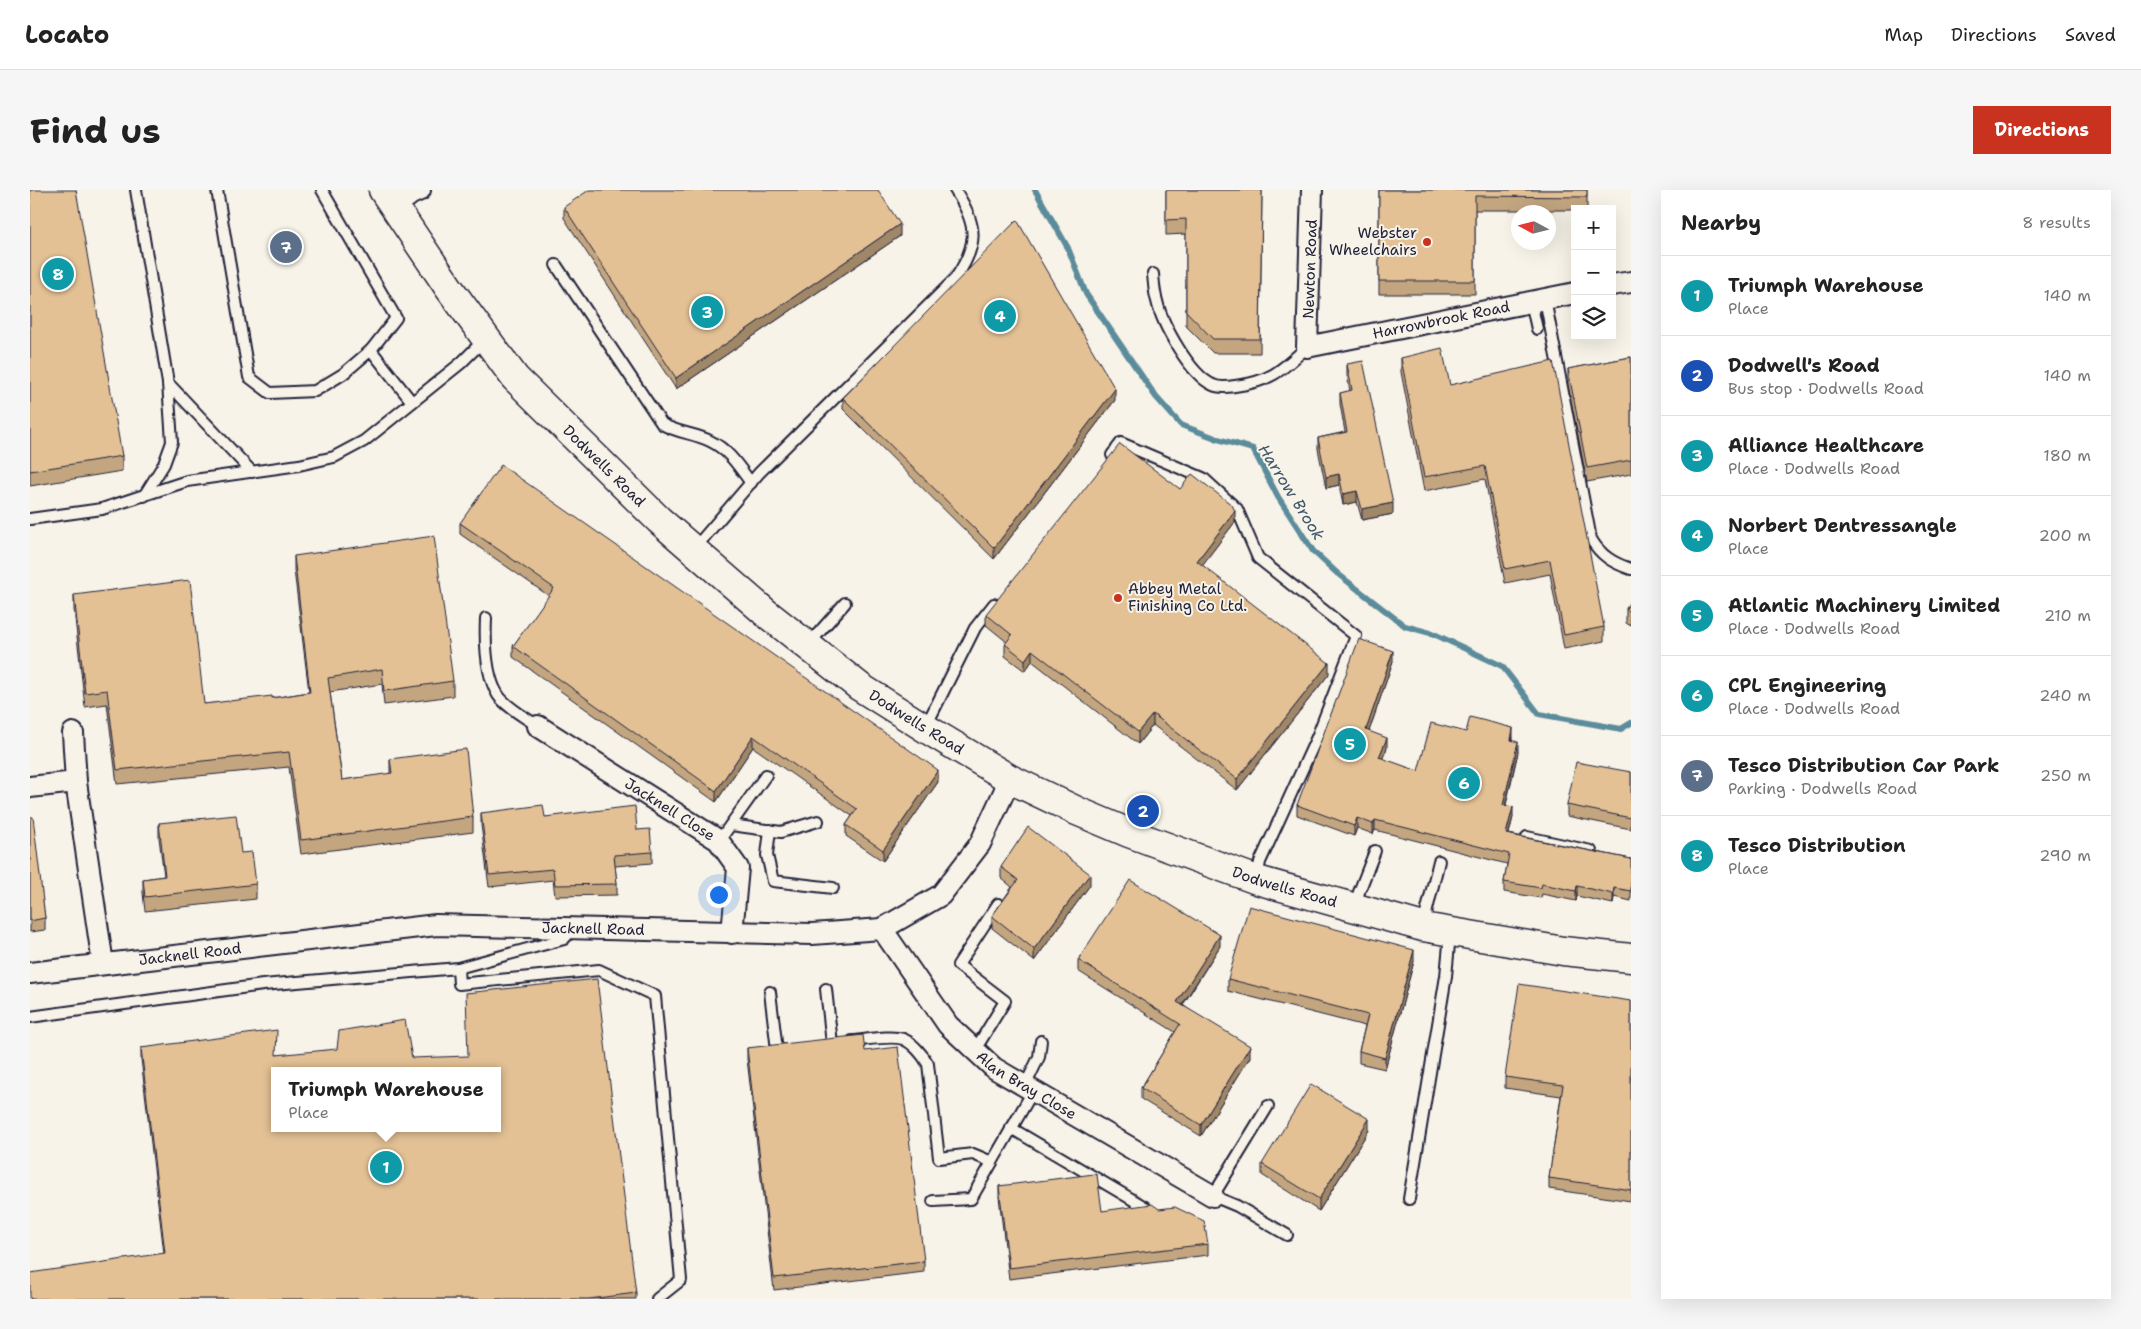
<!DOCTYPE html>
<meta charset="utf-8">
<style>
:root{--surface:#fff;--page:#f6f6f6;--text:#222;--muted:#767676;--line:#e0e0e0;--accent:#c8321e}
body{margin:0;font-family:"Shantell Sans",sans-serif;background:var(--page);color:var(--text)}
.controls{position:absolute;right:15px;top:15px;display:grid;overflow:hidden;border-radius:0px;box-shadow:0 5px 20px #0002}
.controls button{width:45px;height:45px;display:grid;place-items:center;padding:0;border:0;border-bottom:1px solid var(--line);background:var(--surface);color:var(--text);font:25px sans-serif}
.compass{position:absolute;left:1481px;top:15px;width:45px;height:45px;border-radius:50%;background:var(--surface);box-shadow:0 5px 20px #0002;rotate:277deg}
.you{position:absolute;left:688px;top:704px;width:18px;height:18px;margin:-12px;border:4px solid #fff;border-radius:50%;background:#1a73e8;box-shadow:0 0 0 8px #1a73e833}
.badge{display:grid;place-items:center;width:32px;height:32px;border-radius:50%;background:var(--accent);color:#fff;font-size:16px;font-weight:700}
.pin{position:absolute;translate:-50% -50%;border:2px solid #fff;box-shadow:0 1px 5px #0006}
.popup{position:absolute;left:241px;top:877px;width:230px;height:65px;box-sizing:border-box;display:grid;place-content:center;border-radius:0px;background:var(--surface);filter:drop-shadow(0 1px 4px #0005);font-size:16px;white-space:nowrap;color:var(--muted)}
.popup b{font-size:19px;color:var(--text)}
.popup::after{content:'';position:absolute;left:50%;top:100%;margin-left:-10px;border:10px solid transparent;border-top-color:var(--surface)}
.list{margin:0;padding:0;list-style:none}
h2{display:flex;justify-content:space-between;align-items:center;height:65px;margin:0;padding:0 20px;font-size:21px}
h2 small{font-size:16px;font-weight:400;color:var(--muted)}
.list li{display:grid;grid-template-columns:32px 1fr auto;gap:15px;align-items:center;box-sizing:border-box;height:80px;padding:0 20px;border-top:1px solid var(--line)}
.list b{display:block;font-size:19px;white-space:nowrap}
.list p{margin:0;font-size:16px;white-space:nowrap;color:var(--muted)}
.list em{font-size:16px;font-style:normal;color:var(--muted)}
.icon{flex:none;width:28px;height:28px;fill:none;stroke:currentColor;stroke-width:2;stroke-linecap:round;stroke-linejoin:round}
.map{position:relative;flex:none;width:1601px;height:1109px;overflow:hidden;border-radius:0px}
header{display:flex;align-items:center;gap:30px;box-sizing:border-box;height:70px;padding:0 25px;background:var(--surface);border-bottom:1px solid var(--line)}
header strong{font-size:24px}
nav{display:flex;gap:28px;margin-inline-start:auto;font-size:18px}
.intro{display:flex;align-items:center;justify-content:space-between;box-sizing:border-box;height:120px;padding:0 30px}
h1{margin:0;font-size:35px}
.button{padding:12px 22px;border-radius:0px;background:var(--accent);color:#fff;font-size:18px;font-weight:700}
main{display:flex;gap:30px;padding:0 30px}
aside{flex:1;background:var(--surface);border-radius:0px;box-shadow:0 5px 20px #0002}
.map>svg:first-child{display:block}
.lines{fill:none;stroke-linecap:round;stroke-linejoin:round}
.stream{stroke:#5c8c9b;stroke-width:6}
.service-casing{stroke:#22223b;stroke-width:14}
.minor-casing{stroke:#22223b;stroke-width:24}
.primary-casing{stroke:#22223b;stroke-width:31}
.service{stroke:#f7f3e8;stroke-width:10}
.minor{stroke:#f7f3e8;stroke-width:20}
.primary{stroke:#f7f3e8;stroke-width:28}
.wall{fill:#c3a680;stroke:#22223b}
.shaded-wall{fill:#9f8768;stroke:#22223b}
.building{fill:#e3c195;stroke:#22223b;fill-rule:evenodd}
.poi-dot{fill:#c8321e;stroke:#f7f3e8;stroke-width:2}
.labels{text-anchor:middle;stroke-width:4;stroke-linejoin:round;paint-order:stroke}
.poi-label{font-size:15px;fill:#22223b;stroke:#f7f3e8;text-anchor:end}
.street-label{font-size:15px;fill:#22223b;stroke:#f7f3e8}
.water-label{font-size:16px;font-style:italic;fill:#3f576b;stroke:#f7f3e8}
</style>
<header>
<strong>Locato</strong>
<nav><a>Map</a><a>Directions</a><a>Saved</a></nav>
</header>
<div class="intro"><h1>Find us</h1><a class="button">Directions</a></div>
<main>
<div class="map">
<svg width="1601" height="1109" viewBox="0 0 1601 1109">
<rect width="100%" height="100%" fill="#f7f3e8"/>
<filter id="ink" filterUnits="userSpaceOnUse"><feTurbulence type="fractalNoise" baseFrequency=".02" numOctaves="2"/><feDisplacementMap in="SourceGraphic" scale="10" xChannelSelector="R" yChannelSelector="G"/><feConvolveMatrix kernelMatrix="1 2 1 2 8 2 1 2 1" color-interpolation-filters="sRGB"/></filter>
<g filter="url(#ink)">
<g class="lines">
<polyline class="stream" points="1005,0 1038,58 1056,104 1126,207 1151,235 1188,249 1223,259 1248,307 1283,361 1308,384 1375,436 1404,444 1472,476 1509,524 1591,539 1601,533"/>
<defs>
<g id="service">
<polyline points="106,0 138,193 222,282"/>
<polyline points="187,0 219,187 240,203 285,201 313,184 341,160 366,128 292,0"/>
<path d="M 526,75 L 632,234 C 647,243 664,243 680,251 C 699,260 709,277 721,293"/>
<path d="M 1123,84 C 1124,93 1124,102 1127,111 C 1132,134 1160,185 1183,195 C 1189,198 1198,197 1205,196 C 1240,192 1252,180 1277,157"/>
<path d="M 1515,109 L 1561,349 C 1571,366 1583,373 1601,379"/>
<polyline points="1501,112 1507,139"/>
<polyline points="341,160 382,212"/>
<polyline points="1082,265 1091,253 1173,288 1207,319 1228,368 1326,446 1287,547 1230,672 1227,689"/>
<polyline points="114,306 134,274 142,252 138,193"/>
<polyline points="0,329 72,319 157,291 269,275 304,267 334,251 431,173 455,149"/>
<path d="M 664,359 L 729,283 L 925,89 C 949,54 948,35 925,0"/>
<path d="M 456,428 C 455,451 455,484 468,505 C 475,516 497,529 508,536"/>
<polyline points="778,455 815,413"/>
<polyline points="895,538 945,438 964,414"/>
<polyline points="701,635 751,642 788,631"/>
<polyline points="740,640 737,665 743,691 803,698"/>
<polyline points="1497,647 1561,661"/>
<polyline points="689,651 736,585"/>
<polyline points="1326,716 1329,702 1345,661"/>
<polyline points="1393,736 1409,671"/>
<polyline points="428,778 429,794 569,780 625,806 651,1090 627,1109"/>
<polyline points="796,799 802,854"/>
<polyline points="740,802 747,860 753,859"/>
<polyline points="0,827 233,795 428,778 534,749 543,739"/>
<path d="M 822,851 C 836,850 861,845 873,849 C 883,853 893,865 898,874 L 909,968 L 943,964 L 962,972"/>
<polyline points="945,860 975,811 928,775 968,714"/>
<polyline points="995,896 1009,867 1011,851"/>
<polyline points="1238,916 1183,1006 1207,1016 1257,1045"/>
<polyline points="981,938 1115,1017"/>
<polyline points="1379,1009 1416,786 1420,744"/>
<polyline points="903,1011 941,1009 1003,901"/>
</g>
<g id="minor">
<path id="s1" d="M 1282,0 L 1277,157 L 1545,103"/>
<polyline points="363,18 381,4 390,0"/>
<polyline points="1582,95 1601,92"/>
<path id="s2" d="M 508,536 L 688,650 L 708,678 L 702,743"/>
<polyline points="43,543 46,592 73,774"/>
<polyline points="0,597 46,592"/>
<path id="s3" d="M 852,739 L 918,835 L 964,878 L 1183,1006"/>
<path id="s4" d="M 0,783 L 406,735 L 782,744 L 852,739 L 911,705 L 950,654 L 980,589"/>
</g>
<g id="primary">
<path id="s5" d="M 353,0 L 419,98 L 485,188 L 629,330 L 736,423 L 830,497 L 895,538 L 980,589 L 1047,621 L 1099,643 L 1227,690 L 1393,737 L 1533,761 L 1601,768"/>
</g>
</defs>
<use href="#service" class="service-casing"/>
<use href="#minor" class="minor-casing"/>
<use href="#primary" class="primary-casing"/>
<use href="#service" class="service"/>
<use href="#minor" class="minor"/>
<use href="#primary" class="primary"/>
</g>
<g class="wall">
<polygon points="0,0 92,266 92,281 0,296"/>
<polygon points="1136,0 1232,0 1230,163 1183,163 1156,136 1156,44 1136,45"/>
<polygon points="1349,0 1557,0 1557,19 1545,19 1545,20 1445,20 1445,104 1349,104"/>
<polygon points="534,17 870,46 646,199 534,28"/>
<polygon points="1601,167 1601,284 1557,292 1538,194 1538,179"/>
<polygon points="1371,168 1420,195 1574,437 1574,451 1534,459 1520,384 1475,393 1455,289 1394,301 1371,182"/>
<polygon points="1317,174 1363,324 1332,330 1327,312 1313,315 1309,295 1296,298 1288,259 1288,248 1315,242 1310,214 1310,203 1320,201 1317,186"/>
<polygon points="813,208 1085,210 964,369 813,219"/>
<polygon points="1150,299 1205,332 1172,375 1299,484 1207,600 1123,535 1108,554 1002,471 995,481 975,466 975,454 977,452 956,435 956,424"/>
<polygon points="430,333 908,592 853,671 816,646 816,635 822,626 723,557 686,612 483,467 483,456 519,406 430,344"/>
<polygon points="264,366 423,491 423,506 354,515 352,494 300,502 312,590 360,584 360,569 443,627 443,642 271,664 259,577 87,594 77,514 55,517 44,420 44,405 174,514 242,508 279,502 264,380"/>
<polygon points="1601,409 1601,436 1596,433 1596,419"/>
<polygon points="1363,471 1339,541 1357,558 1352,569 1388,581 1436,542 1483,547 1483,550 1488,562 1476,615 1483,627 1479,644 1601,669 1601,711 1584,707 1583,714 1547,706 1546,711 1512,704 1511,708 1474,702 1474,692 1477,674 1345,640 1343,644 1327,638 1324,646 1267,625 1267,615"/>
<polygon points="1601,582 1601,639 1537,626 1537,615"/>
<polygon points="451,623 515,627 607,640 622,662 622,673 585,676 587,694 587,705 525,706 523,690 459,697 451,635"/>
<polygon points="0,627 15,728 15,740 0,742"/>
<polygon points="129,633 211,663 226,694 226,709 115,721 113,703 113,689 134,686 129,648"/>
<polygon points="971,677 1060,695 1004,771 962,738 962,726 982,697 971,688"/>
<polygon points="1190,756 1153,815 1220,867 1171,946 1111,909 1111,898 1145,842 1048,781 1048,770"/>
<polygon points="1384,771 1355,879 1329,873 1329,861 1335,836 1198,801 1198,789"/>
<polygon points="1601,811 1601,1011 1519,999 1519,988 1531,906 1475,898 1475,887"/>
<polygon points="111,858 247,865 382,868 606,1103 606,1109 0,1109 134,1064 111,869"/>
<polygon points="717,858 835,861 894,1071 894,1082 744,1100 717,869"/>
<polygon points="1339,940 1289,1021 1232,985 1232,974"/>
<polygon points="969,996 1072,1021 1178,1054 1178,1065 979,1089 969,1007"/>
</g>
<g class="shaded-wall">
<polygon points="870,34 870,46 646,199 646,188"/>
<polygon points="1085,199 1085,210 964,369 964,358"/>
<polygon points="1309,284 1309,295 1296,298 1296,287"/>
<polygon points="1327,301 1327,312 1313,315 1313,304"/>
<polygon points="1363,313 1363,324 1332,330 1332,319"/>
<polygon points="1205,321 1205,332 1167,382 1167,371"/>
<polygon points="1002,460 1002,471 995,481 995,470"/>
<polygon points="1363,461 1363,471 1336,550 1336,540"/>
<polygon points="1299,473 1299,484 1207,600 1207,589"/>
<polygon points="1123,524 1123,535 1108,554 1108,542"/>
<polygon points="1483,538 1483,547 1481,560 1481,550"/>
<polygon points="723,546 723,557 686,612 686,601"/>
<polygon points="1357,548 1357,558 1349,577 1349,567"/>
<polygon points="1488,552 1488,562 1473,625 1473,615"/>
<polygon points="908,580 908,592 853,671 853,660"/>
<polygon points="1483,617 1483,627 1476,654 1476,644"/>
<polygon points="1327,628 1327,638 1324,646 1324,636"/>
<polygon points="1345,630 1345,640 1343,644 1343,634"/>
<polygon points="1060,684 1060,695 1004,771 1004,759"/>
<polygon points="1547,696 1547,706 1546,711 1546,701"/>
<polygon points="1584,698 1584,707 1583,714 1583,704"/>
<polygon points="1190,745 1190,756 1147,823 1147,812"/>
<polygon points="1384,760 1384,771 1355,879 1355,868"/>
<polygon points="1220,856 1220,867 1171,946 1171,935"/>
<polygon points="1339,929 1339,940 1289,1021 1289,1009"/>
</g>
<g class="building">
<polygon points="0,0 46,0 92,266 0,281"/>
<polygon points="559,0 848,0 870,34 646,188 534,17"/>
<polygon points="1136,0 1232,0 1230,149 1183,149 1156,121 1156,29 1136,30"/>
<polygon points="1349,0 1557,0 1557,7 1445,6 1445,91 1349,91"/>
<polygon points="987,30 1085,199 964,358 813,208"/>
<polygon points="1412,158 1420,195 1523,171 1574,437 1534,445 1520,370 1475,379 1455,276 1394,287 1371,168"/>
<polygon points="1601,167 1601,270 1557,278 1538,179"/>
<polygon points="1333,171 1363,313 1332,319 1327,301 1313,304 1309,284 1296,287 1288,248 1317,242 1310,203 1322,200 1317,174"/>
<polygon points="1090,254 1150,299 1162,284 1202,315 1205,321 1167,371 1299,473 1207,589 1123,524 1108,542 1002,460 995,470 975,454 982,445 956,424"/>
<polygon points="471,275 908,580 853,660 816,635 827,619 723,546 686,601 483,456 524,398 430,333"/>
<polygon points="404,346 423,491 354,501 352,479 298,488 312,590 362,583 360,569 436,559 443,627 271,650 259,562 87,580 77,500 55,503 44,405 160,390 174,514 242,506 242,508 280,502 264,366"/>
<polygon points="1601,409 1601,422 1596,419"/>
<polygon points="1329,449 1363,461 1336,540 1357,548 1349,567 1388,581 1401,533 1436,542 1440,527 1483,538 1481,550 1488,552 1473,615 1483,617 1476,644 1601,669 1601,701 1584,698 1583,704 1547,696 1546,701 1512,694 1511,698 1474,692 1479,664 1345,630 1343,634 1327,628 1324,636 1267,615"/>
<polygon points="1546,572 1601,582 1601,628 1537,615"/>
<polygon points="513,615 515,627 605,616 607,640 620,639 622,662 584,665 587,694 525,695 523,679 459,685 451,623"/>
<polygon points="206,625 211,663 222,662 226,694 115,707 113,689 135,686 129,633"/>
<polygon points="0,627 3,627 15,728 0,731"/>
<polygon points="998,637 1060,684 1004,759 962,726 988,690 971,677"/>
<polygon points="1100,690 1190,745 1147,812 1220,856 1171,935 1111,898 1150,834 1048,770"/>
<polygon points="1219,716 1384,760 1355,868 1329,861 1338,825 1198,789"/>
<path d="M 567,789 L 606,1103 L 559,1109 L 0,1109 L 0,1083 L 135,1063 L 111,858 L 247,840 L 246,865 L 307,859 L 309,841 L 375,830 L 382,868 L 438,866 L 436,803 ZM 245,881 L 467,881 L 467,938 L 245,938 Z"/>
<polygon points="1489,794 1601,811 1601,1000 1519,988 1533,895 1475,887"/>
<polygon points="833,845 835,861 868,857 894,1071 744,1088 717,858"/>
<polygon points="1281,894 1339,929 1289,1009 1232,974"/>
<polygon points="1064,984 1067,985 1072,1021 1122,1014 1129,1019 1145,1017 1174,1031 1178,1054 979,1078 969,996"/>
</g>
</g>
<g class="poi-dot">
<circle cx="1397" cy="52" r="5"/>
<circle cx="1088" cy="408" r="5"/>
</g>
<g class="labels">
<g class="poi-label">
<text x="1387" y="48">Webster<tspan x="1387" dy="17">Wheelchairs</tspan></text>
<text x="1098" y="404" text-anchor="start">Abbey Metal<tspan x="1098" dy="17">Finishing Co Ltd.</tspan></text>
</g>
<g class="street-label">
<text transform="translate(1280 79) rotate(-88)" y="5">Newton Road</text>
<text dy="5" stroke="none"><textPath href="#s1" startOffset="294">Harrowbrook Road</textPath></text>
<text dy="5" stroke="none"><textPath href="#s5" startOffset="355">Dodwells Road</textPath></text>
<text dy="5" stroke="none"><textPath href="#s5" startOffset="760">Dodwells Road</textPath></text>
<text dy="5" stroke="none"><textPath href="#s2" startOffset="156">Jacknell Close</textPath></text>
<text dy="5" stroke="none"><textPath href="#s5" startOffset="1165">Dodwells Road</textPath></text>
<text dy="5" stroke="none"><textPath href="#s4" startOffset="566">Jacknell Road</textPath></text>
<text dy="5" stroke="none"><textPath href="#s4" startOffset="161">Jacknell Road</textPath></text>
<text dy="5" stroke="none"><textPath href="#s3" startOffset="216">Alan Bray Close</textPath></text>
</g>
<g class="water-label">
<text transform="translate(1262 302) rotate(58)" y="6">Harrow Brook</text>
</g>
</g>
</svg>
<div class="controls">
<button>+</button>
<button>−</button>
<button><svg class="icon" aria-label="layers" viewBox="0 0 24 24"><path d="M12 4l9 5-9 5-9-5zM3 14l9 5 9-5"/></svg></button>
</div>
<svg class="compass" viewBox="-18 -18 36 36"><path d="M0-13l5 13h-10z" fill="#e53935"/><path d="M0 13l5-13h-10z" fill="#767676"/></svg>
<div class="you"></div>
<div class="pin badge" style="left:356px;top:977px;background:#0f9aa8">1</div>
<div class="popup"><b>Triumph Warehouse</b>Place</div>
<div class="pin badge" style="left:1113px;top:621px;background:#1a4fb4">2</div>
<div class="pin badge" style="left:677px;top:122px;background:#0f9aa8">3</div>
<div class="pin badge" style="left:970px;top:126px;background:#0f9aa8">4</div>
<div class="pin badge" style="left:1320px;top:554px;background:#0f9aa8">5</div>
<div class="pin badge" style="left:1434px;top:593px;background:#0f9aa8">6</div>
<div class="pin badge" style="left:256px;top:57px;background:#5c6f8a">7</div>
<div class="pin badge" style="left:28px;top:84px;background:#0f9aa8">8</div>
</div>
<aside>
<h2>Nearby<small>8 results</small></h2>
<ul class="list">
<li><span class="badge" style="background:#0f9aa8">1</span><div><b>Triumph Warehouse</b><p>Place</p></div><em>140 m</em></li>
<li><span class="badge" style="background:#1a4fb4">2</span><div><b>Dodwell's Road</b><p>Bus stop · Dodwells Road</p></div><em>140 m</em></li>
<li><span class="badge" style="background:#0f9aa8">3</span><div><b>Alliance Healthcare</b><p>Place · Dodwells Road</p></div><em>180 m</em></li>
<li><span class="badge" style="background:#0f9aa8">4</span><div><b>Norbert Dentressangle</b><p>Place</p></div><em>200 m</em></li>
<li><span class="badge" style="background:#0f9aa8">5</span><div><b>Atlantic Machinery Limited</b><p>Place · Dodwells Road</p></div><em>210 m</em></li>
<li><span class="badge" style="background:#0f9aa8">6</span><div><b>CPL Engineering</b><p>Place · Dodwells Road</p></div><em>240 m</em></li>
<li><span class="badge" style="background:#5c6f8a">7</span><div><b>Tesco Distribution Car Park</b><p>Parking · Dodwells Road</p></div><em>250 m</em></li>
<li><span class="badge" style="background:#0f9aa8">8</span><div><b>Tesco Distribution</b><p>Place</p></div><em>290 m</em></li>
</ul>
</aside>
</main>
